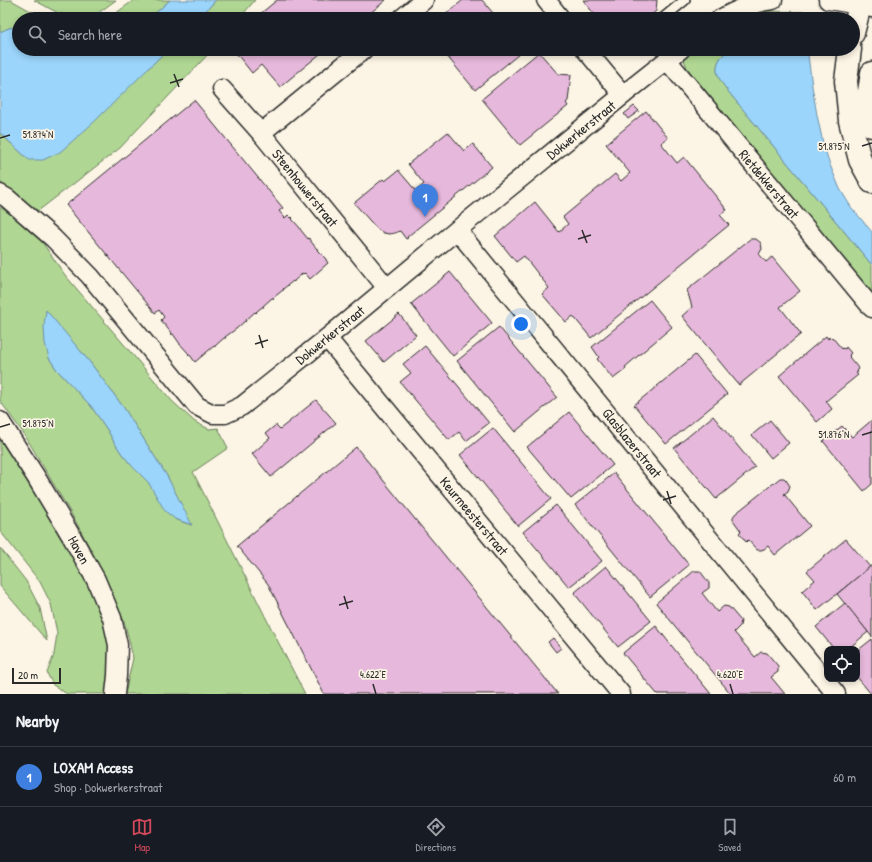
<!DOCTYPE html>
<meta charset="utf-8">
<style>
:root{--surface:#171b24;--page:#20242c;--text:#f1f3f6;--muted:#9ea1a6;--line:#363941;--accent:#d1495b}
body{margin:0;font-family:"Patrick Hand",sans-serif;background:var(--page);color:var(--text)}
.controls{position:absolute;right:12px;bottom:12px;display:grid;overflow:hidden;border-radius:8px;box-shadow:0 2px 6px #0003}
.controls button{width:36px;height:36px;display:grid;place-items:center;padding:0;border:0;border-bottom:1px solid var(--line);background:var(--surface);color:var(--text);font:20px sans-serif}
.scale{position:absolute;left:12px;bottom:10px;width:49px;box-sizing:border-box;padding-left:4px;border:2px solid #2b2b2b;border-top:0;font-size:11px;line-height:14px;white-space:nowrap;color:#2b2b2b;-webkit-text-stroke:3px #fcf5e5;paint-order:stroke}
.you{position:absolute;left:521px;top:324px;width:14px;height:14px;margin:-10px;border:3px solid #fff;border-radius:50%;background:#1a73e8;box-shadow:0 0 0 6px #1a73e833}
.badge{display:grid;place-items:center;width:26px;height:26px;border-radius:50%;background:var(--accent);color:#fff;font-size:13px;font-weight:700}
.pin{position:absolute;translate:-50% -33px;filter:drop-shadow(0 1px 2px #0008)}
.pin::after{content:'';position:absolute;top:21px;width:14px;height:12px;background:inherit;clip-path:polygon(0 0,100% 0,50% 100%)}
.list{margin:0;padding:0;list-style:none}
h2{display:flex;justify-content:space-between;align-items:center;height:52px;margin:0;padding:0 16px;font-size:17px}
h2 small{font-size:13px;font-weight:400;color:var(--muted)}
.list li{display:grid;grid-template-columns:26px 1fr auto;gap:12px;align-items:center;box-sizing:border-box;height:60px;padding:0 16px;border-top:1px solid var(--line)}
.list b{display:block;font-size:15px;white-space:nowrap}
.list p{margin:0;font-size:13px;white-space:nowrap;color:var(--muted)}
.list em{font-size:13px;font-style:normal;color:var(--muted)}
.icon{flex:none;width:22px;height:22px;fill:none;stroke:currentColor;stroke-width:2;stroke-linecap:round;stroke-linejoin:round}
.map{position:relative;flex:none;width:872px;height:694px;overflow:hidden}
.search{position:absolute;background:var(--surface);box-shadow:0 2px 6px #0003;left:12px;right:12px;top:12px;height:44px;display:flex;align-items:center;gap:10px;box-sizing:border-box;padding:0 14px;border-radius:22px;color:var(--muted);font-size:15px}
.sheet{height:112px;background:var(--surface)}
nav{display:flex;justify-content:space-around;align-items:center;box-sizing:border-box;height:56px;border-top:1px solid var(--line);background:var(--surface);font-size:11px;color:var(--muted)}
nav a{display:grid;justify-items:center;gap:2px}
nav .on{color:var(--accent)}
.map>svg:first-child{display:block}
.green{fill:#afd692;stroke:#6d805e;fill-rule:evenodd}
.water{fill:#9bd5fb;stroke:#6e91a8}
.building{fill:#e6b8db;stroke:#2b2b2b}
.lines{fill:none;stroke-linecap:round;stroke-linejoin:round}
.service-casing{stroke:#2b2b2b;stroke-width:12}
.minor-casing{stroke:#2b2b2b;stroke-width:21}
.tertiary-casing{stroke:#2b2b2b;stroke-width:25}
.service{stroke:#fcf5e5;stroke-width:9}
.minor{stroke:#fcf5e5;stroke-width:18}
.tertiary{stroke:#fcf5e5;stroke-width:22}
.ticks{fill:none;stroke:#2b2b2b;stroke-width:1.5}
.labels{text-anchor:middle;stroke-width:3.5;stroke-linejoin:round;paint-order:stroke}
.street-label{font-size:14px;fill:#2b2b2b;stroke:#fcf5e5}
.ticks-label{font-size:10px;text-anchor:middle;fill:#2b2b2b;stroke:#fcf5e5;stroke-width:3.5;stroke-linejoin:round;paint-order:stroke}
</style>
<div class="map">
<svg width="872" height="694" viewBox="0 0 872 694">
<rect width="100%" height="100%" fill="#fcf5e5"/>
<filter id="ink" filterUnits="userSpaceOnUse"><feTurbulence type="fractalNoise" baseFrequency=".025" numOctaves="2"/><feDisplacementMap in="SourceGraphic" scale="8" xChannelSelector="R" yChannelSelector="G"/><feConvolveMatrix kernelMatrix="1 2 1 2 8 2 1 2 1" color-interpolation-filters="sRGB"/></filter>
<g filter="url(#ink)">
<g class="green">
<polygon points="0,0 11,0 45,19 19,19 19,27 9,28 0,32"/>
<polygon points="34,0 116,0 90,19 78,18 58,13"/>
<polygon points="134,0 170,0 149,19 108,19"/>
<polygon points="216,0 255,0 239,19 198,19"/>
<polygon points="756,11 817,12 815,19 737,19"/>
<polygon points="168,49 213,49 120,148 38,211 0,182 0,133 29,160 149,68"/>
<path d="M 688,49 L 733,49 C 729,51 724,53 722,56 C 710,70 722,83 731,95 L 872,265 L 872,294 L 687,68 L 682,54 Z"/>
<path d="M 0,207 L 10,214 L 42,242 L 65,275 L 172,401 L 195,422 L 209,429 L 218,428 L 228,448 L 193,472 L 272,630 L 305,694 L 125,694 L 133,658 L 129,640 L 124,621 L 95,558 L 76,522 L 24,434 L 0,401 ZM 46,311 L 89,361 L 124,408 L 167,476 L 191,525 L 175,519 L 148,482 L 132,466 L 122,454 L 114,442 L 108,431 L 91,406 L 57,370 L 49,358 Z"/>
<polygon points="0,435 13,455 88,581 99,608 108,636 111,662 106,694 67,694 53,685 47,673 54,655 57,633 51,604 40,582 0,531"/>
<polygon points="0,548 26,581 40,608 47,641 0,586"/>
</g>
<g class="water">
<polygon points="170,0 216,0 198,19 149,19"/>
<polygon points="19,27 19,49 168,49 93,123 60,152 43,160 29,160 0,133 0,32 9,28"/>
<path d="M 733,49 L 793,49 L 808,55 L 812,86 L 817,115 L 823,143 L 830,165 L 840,189 L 851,207 L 872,232 L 872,265 L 731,95 C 722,83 710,71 722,56 C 724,53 729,51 733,49 Z"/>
<polygon points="46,310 89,361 124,408 167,476 192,525 175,519 165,511 148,482 132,466 122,454 114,442 108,431 91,406 57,370 49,358 45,343 44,327"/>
</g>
<g class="building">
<polygon points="277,0 386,0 363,19 254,19"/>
<polygon points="463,0 482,0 498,19 440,19"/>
<polygon points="583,0 657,0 656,11 647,19 598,19"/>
<polygon points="241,49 326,49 280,87 261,65 252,73 236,53"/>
<polygon points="441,49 522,49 524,50 475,90"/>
<polygon points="539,52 558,74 571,75 568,101 566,103 568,106 520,145 482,99"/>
<polygon points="194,100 283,208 279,211 285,218 288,215 291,218 292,217 293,218 292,219 300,228 300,229 308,239 309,238 309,239 317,249 318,249 317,250 326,259 326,260 328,263 310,279 305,273 304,274 303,273 294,281 294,282 293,281 283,289 284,290 283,290 273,298 274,298 272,298 263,306 264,307 262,307 256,312 257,312 256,313 255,312 246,320 245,322 245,321 236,329 225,337 226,338 224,338 215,346 215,347 214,346 195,362 190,355 188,355 189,354 181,345 180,345 180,344 173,334 171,334 172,334 164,324 163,324 163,323 161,320 164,317 159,310 155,313 66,205"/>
<polygon points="634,106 639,111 628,119 624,114"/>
<polygon points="646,111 668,138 661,143 677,163 684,157 727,210 720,215 729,225 591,338 573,316 566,322 542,294 549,288 524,256 516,262 495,236 535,202 559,232 568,224 563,217 615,174 621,181 630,173 606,144"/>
<polygon points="448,132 464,151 473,144 492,167 407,237 408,238 406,239 400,231 395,233 389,234 384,233 378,230 354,203 383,179 385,181 399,170 399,171 416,191 424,184 408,164"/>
<polygon points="750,239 756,239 761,243 762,249 759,254 766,262 772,257 800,291 780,307 801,334 739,385 682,316 692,307 687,290"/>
<polygon points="450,272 492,323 453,356 411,304"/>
<polygon points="650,300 672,327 625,367 626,369 613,379 597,359 599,357 592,347"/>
<polygon points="399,314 416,335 384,362 366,341"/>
<polygon points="499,327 557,397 515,432 457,361"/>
<polygon points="826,336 828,339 829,337 830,339 832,337 842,349 843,348 845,349 846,347 851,353 849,355 850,356 849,357 859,369 857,371 858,372 856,373 858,375 826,401 832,409 817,422 779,376"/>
<polygon points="425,346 489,423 466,441 459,432 449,440 400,382 411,373 403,364"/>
<polygon points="695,355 727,394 666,444 634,405"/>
<polygon points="316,400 336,423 271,477 252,454 270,438 266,433 276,425 280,429"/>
<polygon points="569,412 613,465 571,499 527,447"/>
<polygon points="713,416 755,467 716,499 674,448"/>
<polygon points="770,420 789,443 771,458 752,435"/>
<polygon points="872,420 872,484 864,491 823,441 842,426 852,437"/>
<polygon points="493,428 551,499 518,526 460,455"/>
<polygon points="356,447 558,694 324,694 268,584 237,546"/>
<polygon points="614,473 689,565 650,597 575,505"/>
<polygon points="780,478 784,478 786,480 790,486 788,491 784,494 810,526 775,555 768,546 764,549 761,550 757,550 748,540 746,542 739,533 741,531 733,520 733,517 735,514"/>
<polygon points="556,505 602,561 569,587 523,532"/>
<polygon points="846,539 870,567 817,610 802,591 815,580 807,571"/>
<polygon points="872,565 872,637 837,594"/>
<polygon points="606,566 651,621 618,647 574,593"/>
<polygon points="694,571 700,571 709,583 709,588 702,593 717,612 724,606 729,607 741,621 740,626 734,632 755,657 761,652 767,653 778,666 778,672 771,677 785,694 731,694 656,603"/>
<polygon points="845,603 868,632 848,649 834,649 816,627"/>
<polygon points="656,626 679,655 711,694 657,694 623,653"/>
<polygon points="553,638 561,648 556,652 548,642"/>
<polygon points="872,639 872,694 871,694 857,677 857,651"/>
</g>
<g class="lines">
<defs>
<polyline id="service" points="662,19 685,0"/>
<g id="minor">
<polyline points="546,0 561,19"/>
<polyline points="828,0 860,5 872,8"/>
<polyline points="401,19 424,0"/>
<path d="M 720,19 C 737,10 754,2 773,0"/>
<polyline points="585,49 623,95"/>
<polyline points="667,60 872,308"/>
<polyline points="222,89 261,133 387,288"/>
<polyline points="261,133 364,49"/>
<polyline points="0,194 7,198 53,238 90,276 197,406 213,414 225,414 242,406 327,338 457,230 623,95 681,49"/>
<polyline points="457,230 836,694"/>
<polyline points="327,338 621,694"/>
<polyline points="0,421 36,477 73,539 96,580 112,618 118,645 117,676 115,694"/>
</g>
<g id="tertiary">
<polyline points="853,33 860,5 863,0"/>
<polyline points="850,49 846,81 850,121 860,160 872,182"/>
<polyline points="872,73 868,98 872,126"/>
</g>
</defs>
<use href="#service" class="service-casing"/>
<use href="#minor" class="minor-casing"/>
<use href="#tertiary" class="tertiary-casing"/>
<use href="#service" class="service"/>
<use href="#minor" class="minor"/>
<use href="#tertiary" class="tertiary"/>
</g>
</g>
<path class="ticks" d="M 174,74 L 179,87M 170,83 L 183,79M 0,138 L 10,135M 862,146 L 872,143M 582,230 L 587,243M 578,239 L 591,235M 259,335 L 263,348M 255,344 L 268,340M 0,427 L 10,424M 862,435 L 872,432M 667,491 L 671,504M 663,500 L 676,496M 344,596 L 348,609M 339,605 L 353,601M 373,684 L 376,694M 730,684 L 733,694"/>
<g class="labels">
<g class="street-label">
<text transform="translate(581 130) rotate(-39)" y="5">Dokwerkerstraat</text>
<text transform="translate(769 184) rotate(50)" y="5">Rietdekkerstraat</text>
<text transform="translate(305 188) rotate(51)" y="5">Steenhouwerstraat</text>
<text transform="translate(330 335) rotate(-39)" y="5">Dokwerkerstraat</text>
<text transform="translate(632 443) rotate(51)" y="5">Glasblazerstraat</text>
<text transform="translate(474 516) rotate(50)" y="5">Keurmeesterstraat</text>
<text transform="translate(79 550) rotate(61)" y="5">Haven</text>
</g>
</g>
<g class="ticks-label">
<text x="38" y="138">51.874°N</text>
<text x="834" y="150">51.875°N</text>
<text x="38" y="427">51.875°N</text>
<text x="834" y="438">51.876°N</text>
<text x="373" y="678">4.622°E</text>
<text x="730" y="678">4.620°E</text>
</g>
</svg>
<div class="controls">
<button><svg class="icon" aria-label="locate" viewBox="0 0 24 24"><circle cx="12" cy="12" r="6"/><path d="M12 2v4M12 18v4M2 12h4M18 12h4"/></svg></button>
</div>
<div class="scale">20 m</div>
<div class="you"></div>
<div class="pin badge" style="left:425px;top:217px;background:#3f7fe0">1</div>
<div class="search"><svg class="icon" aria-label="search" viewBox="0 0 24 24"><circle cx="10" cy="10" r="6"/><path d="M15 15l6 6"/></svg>Search here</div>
</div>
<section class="sheet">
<h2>Nearby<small></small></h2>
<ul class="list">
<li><span class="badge" style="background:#3f7fe0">1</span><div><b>LOXAM Access</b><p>Shop · Dokwerkerstraat</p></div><em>60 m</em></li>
</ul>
</section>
<nav>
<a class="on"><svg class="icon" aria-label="map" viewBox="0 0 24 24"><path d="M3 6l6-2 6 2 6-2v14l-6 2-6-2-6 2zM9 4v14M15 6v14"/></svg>Map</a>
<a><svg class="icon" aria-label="directions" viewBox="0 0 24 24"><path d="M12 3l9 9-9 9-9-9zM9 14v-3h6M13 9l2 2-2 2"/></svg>Directions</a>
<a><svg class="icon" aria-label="saved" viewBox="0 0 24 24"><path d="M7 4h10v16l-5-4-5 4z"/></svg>Saved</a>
</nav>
